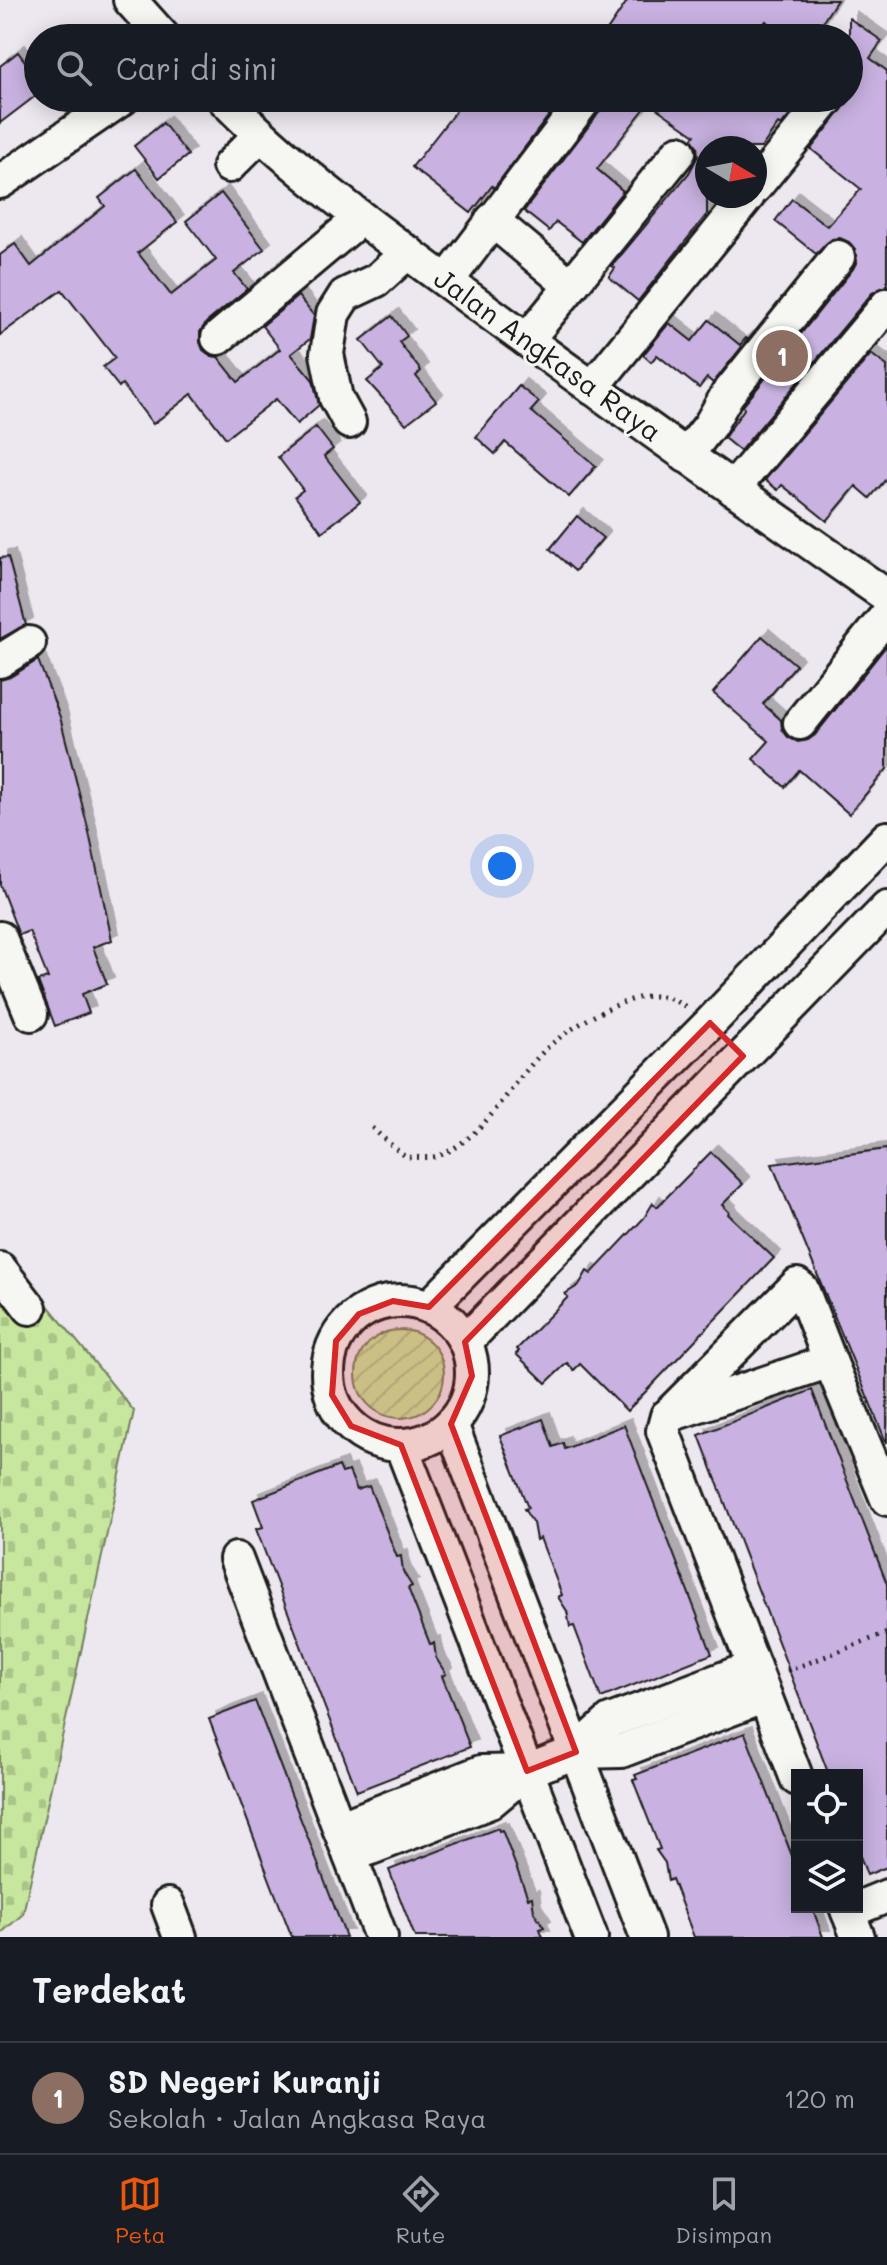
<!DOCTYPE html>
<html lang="id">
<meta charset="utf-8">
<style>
:root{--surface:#171b24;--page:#242831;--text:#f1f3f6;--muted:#9ea1a6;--line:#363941;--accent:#ea580c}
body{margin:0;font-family:Mali,sans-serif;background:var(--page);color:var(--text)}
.controls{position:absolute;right:24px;bottom:24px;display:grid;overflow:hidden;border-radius:0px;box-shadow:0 4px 20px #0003}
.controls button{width:72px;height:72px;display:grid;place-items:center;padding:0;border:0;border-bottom:2px solid var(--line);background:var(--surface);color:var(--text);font:40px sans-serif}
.compass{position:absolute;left:695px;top:136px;width:72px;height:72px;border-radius:50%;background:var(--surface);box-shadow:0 4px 20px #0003;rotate:100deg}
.you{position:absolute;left:502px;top:866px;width:28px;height:28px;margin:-20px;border:6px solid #fff;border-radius:50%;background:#1a73e8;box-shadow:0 0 0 12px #1a73e833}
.badge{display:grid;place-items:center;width:52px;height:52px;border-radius:50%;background:var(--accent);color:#fff;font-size:26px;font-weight:700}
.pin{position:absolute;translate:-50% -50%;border:4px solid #fff;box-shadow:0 2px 8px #0006}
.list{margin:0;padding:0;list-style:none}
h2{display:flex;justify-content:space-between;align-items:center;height:104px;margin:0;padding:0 32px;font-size:34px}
h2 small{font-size:26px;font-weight:400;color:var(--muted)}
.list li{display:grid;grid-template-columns:52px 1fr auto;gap:24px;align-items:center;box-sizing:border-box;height:112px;padding:0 32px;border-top:2px solid var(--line)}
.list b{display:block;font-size:30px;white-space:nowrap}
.list p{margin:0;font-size:26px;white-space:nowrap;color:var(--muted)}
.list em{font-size:26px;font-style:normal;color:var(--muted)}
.icon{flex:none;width:44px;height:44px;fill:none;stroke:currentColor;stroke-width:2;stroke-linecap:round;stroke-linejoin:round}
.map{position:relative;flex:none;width:887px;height:1937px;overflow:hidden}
.search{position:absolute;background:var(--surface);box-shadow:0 4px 20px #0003;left:24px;right:24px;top:24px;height:88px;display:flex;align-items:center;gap:20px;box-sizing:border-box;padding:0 28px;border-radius:44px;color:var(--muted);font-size:30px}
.sheet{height:216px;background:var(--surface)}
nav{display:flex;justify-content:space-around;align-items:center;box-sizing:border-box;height:112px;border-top:2px solid var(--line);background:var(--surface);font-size:22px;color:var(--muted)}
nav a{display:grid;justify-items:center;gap:4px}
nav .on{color:var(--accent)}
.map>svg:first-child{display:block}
.cemetery{fill:url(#cemetery-stones);stroke:#72815d;stroke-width:2}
.garden{fill:url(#garden-furrows);stroke:#72815d;stroke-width:2}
.building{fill:#c9b2e1;stroke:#1c1c1c;stroke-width:2;filter:url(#shadow)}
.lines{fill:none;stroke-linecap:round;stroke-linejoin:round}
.minor-casing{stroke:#1c1c1c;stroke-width:38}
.path{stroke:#1c1c1c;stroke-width:5;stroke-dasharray:2 6;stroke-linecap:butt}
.minor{stroke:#f6f6f2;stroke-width:32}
.marked{fill:#d62828;fill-opacity:0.2;stroke:#d62828;stroke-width:6;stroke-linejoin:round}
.labels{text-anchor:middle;stroke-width:6;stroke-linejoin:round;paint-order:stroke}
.street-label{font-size:28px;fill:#1c1c1c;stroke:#f6f6f2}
</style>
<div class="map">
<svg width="887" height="1937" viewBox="0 0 887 1937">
<defs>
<pattern id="cemetery-stones" width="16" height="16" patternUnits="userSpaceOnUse" patternTransform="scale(2)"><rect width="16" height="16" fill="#c7e69e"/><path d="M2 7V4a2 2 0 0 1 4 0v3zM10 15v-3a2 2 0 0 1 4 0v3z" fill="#aac588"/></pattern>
<pattern id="garden-furrows" width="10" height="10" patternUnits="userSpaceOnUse" patternTransform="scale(2)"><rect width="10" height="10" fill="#c7e69e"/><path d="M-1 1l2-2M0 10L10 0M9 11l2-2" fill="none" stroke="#aac588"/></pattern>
<filter id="shadow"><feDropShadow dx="7" dy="-7" stdDeviation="0" flood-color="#0004"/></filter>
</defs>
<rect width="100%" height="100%" fill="#ede8ef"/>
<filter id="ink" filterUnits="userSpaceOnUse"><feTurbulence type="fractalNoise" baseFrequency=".0125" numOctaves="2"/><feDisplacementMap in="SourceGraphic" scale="16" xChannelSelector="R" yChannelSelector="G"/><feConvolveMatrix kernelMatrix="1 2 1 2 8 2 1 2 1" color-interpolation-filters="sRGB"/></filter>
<g filter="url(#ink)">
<polygon class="cemetery" points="32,1286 134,1411 23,1914 0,1934 0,1307"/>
<circle class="garden" cx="400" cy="1374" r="44"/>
<g class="building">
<polygon points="628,0 837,0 812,38 790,38 766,21 754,38 602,38"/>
<polygon points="849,18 882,41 870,58 887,71 887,286 872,293 740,451 724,438 744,409 743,406 853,269 857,261 855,249 849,242 840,238 832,239 816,254 775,221 792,199 827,226 861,189 811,149 849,101"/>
<polygon points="18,52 38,79 38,94 0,123 0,66"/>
<polygon points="466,98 562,98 494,188 492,186 471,213 412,167"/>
<polygon points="605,98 796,98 790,106 795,109 781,126 778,124 761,148 707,148 707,214 638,301 609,277 615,268 612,266 689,173 698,156 697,146 692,139 695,135 649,103 597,169 623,191 582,242 556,222 549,231 524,211 601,110"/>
<polygon points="163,123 188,155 159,178 134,146"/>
<polygon points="136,169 177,222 138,253 171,295 216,260 186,221 221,193 264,249 234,273 247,289 206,323 200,332 200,342 203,350 211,356 218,357 238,382 280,349 262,326 298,296 314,316 310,339 291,354 313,380 319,405 297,424 276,399 226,438 192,394 153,424 122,384 119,387 103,367 115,358 62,290 0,335 0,255 15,244 31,266 105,206 99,198"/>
<polygon points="392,316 407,336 399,342 421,371 416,376 436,401 406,424 367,381 383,368 361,340"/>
<polygon points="709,320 740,345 746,338 748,339 713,383 707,378 699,388 657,355 651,362 643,355 669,323 692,341"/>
<polygon points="871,354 887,366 887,478 870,498 856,486 827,521 782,485 778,490 765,480"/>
<polygon points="519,386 539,402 531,411 596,466 569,497 505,442 495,454 476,437"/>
<polygon points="316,427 333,449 324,456 360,502 322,532 295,496 303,490 278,457"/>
<polygon points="577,516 603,538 575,571 550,549"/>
<polygon points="8,557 26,625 0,639 0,558"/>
<polygon points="762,636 796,665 763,704 781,720 782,729 788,737 798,742 808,740 815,735 887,645 887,769 849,814 799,770 785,787 753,759 769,741 713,693"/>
<polygon points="38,660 60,717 88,828 112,940 93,947 107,984 82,994 89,1013 55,1026 38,981 48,978 29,931 19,935 0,885 0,680 10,677"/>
<polygon points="887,1149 887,1442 886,1442 772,1164"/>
<polygon points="711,1152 743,1184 722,1205 729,1212 728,1214 774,1258 627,1411 580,1364 574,1370 567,1363 546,1383 516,1354 519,1351 517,1349 568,1297 565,1294 579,1285 587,1271 591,1274 644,1218 653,1203 657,1207"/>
<polygon points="812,1390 887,1584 887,1867 867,1875 857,1848 857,1775 829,1775 699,1435"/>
<polygon points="543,1419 553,1447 563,1443 565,1449 624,1425 712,1654 601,1698 574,1626 570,1627 567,1611 558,1597 562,1595 540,1538 536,1540 533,1523 524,1509 528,1508 500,1436"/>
<polygon points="339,1466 342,1473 349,1471 357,1490 369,1486 397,1557 401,1556 403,1572 412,1586 408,1588 430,1644 434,1643 436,1658 446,1674 442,1676 470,1747 357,1791 256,1529 263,1527 253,1500"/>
<polygon points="255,1701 318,1864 346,1937 292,1937 271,1883 209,1719"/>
<polygon points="745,1733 797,1869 797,1907 812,1907 823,1937 694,1937 672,1879 668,1881 665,1863 656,1850 660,1849 633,1780 637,1779 635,1775"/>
<polygon points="498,1828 499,1831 502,1830 528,1898 532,1897 534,1912 544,1927 540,1929 543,1937 415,1937 389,1870"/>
</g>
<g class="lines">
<defs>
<g id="minor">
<polyline points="130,0 164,38"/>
<path d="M 223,98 C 302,179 396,244 487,311 C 619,408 752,503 887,596"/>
<polyline points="229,166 260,135"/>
<polyline points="0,182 123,98"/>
<polyline points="755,187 828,98"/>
<polyline points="492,220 571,286 679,152"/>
<polyline points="447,281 586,98"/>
<polyline points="218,338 361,218"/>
<polyline points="527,340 571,286"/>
<polyline points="592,388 748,196"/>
<polyline points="349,422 336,398 327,354 333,314 345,295 377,280 408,252"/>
<polyline points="686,456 710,425 727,395 838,257"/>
<polyline points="733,489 887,305"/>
<polyline points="0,661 29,643"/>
<polyline points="800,723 887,615"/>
<polyline points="0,938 31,1014"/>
<polyline points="0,1269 30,1308"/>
<circle cx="400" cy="1373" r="72"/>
<polyline points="429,1307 710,1023 887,838"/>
<polyline points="465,1342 887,908"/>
<polyline points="673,1410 797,1285 802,1289 830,1361"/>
<polyline points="451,1424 647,1937"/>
<polyline points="401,1445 591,1937"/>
<polyline points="236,1559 381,1937"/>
<polyline points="576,1752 621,1751 765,1696"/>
<polyline points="797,1779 663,1431 667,1416 830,1361 887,1499"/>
<polyline points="339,1828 481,1772 527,1771"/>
<polyline points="350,1856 490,1802 527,1771 576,1752 610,1721 754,1667"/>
<polyline points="168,1905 180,1937"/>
<polyline points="846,1907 858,1937"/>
<polyline points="848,1912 887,1896"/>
</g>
</defs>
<use href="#minor" class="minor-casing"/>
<g class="path">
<path d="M 372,1128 L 405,1157 C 416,1157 432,1159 441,1155 C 488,1134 509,1085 544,1051 C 564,1030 623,996 652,996 C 665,996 675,1000 686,1007"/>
<polyline points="787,1671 887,1633"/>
</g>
<use href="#minor" class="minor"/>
</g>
</g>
<path class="marked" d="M 710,1023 L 743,1056 L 465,1342 L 472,1376 L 451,1424 L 576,1752 L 527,1771 L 401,1445 L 351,1426 L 332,1395 L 336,1341 L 359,1314 L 393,1301 L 429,1307 Z"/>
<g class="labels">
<g class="street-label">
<text transform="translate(548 355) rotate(36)" y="10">Jalan Angkasa Raya</text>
</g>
</g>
</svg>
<div class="controls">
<button><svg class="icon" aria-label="locate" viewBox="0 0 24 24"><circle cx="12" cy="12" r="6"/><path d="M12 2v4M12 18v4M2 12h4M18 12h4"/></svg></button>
<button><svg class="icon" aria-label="layers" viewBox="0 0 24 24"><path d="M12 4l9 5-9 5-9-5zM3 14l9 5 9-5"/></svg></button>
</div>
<svg class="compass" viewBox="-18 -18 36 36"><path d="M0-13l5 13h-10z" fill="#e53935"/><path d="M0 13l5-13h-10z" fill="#9ea1a6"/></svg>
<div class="you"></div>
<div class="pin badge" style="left:782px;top:356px;background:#8d6e63">1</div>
<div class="search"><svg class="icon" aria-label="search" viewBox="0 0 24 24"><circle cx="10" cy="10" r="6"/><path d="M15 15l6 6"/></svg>Cari di sini</div>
</div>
<section class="sheet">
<h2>Terdekat<small></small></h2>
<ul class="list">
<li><span class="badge" style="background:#8d6e63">1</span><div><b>SD Negeri Kuranji</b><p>Sekolah · Jalan Angkasa Raya</p></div><em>120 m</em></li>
</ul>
</section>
<nav>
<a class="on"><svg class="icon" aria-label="map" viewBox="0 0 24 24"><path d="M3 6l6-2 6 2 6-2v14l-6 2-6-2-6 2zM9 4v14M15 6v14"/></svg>Peta</a>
<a><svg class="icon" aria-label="directions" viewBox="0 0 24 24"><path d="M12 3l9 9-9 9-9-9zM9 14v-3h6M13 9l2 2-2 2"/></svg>Rute</a>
<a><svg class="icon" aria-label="saved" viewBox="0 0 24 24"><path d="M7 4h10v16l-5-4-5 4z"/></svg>Disimpan</a>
</nav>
